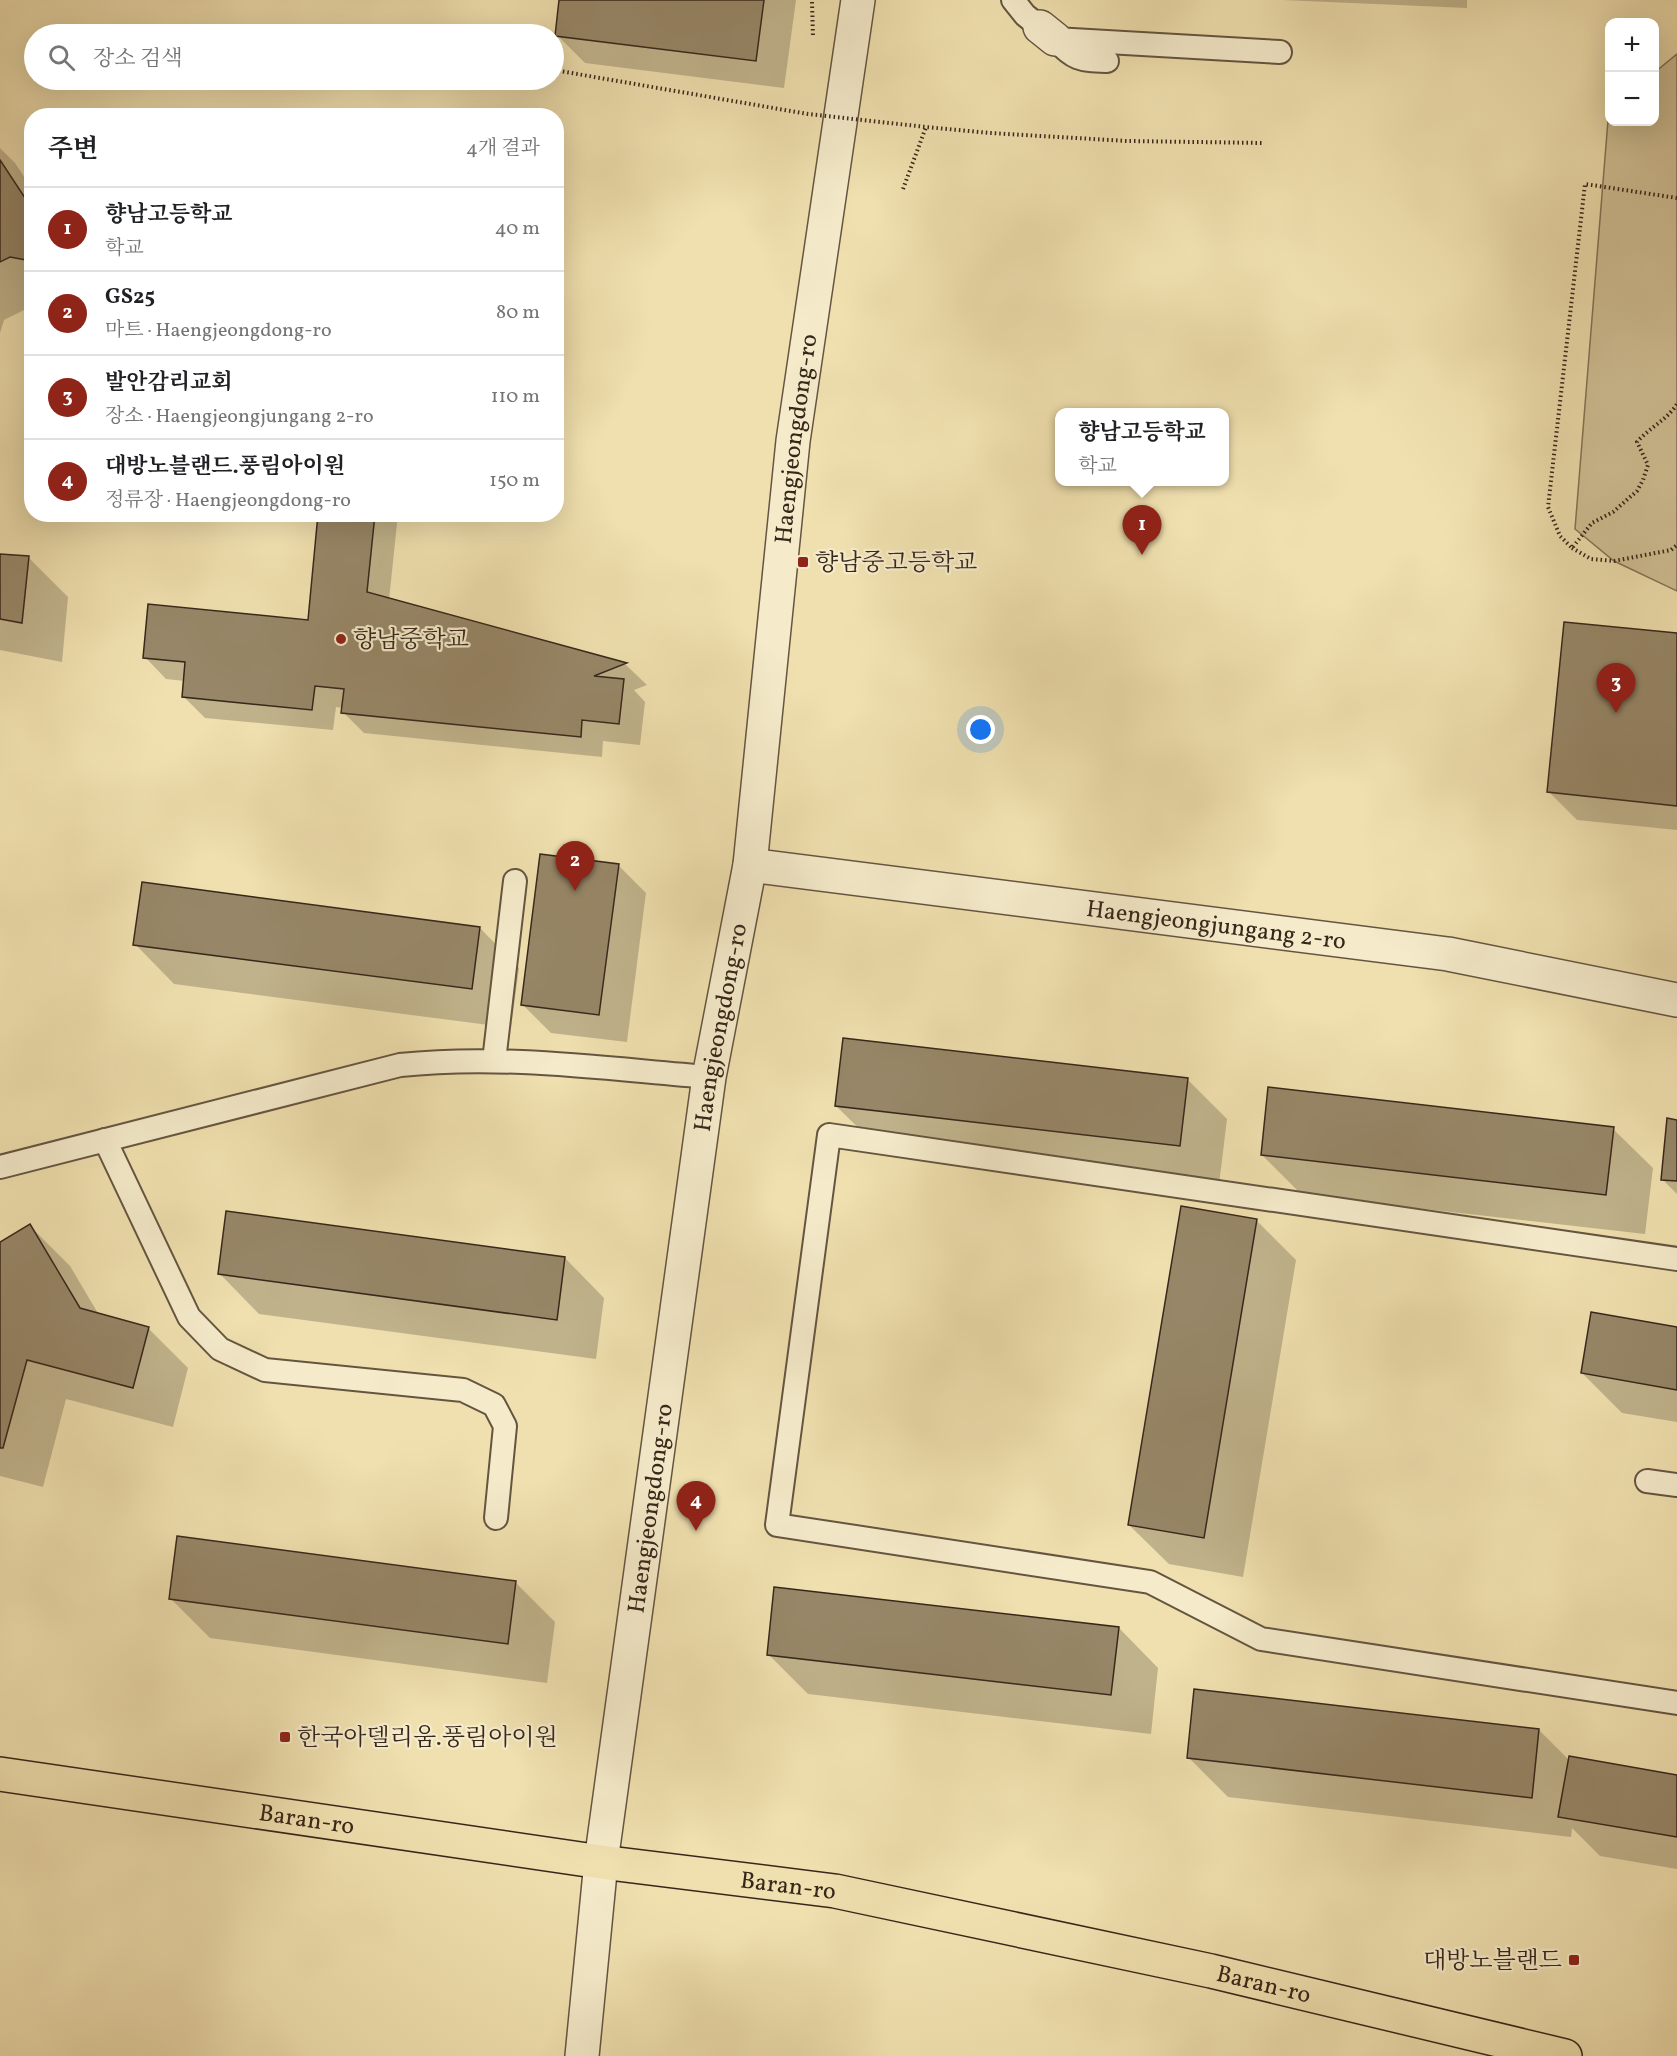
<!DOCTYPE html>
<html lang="ko">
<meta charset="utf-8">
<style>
:root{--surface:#fff;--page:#f6f6f6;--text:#202124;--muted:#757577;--line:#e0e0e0;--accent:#8f2418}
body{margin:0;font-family:Vollkorn,"Noto Serif KR",serif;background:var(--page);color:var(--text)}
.controls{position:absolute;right:18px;top:18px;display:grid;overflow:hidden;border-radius:12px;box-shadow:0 6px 24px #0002}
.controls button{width:54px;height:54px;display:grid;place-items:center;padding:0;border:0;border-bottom:2px solid var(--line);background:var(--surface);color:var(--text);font:30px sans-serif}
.you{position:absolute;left:981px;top:730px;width:21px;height:21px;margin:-15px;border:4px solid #fff;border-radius:50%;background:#1a73e8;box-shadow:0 0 0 9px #1a73e833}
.badge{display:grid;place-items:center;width:39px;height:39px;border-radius:50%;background:var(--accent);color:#fff;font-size:20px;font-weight:700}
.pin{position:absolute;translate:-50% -50px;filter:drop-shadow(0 2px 3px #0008)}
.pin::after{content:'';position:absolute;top:32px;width:21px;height:18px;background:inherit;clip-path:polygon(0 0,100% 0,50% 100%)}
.popup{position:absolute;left:1055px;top:408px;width:174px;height:78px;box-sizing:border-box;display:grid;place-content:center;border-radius:12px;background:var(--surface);filter:drop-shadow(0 2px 4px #0005);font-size:20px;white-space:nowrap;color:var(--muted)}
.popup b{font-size:22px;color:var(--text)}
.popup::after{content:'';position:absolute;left:50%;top:100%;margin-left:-12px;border:12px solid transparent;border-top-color:var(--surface)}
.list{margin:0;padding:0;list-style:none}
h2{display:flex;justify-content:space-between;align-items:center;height:78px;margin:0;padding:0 24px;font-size:26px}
h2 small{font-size:20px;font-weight:400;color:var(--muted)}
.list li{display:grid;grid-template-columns:39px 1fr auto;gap:18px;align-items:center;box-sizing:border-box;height:84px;padding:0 24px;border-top:2px solid var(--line)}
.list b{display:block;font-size:22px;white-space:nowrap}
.list p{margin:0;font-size:20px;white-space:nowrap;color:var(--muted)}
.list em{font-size:20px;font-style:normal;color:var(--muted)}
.icon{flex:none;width:33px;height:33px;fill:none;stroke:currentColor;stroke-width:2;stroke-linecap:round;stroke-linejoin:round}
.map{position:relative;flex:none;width:1677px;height:2056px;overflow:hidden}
.search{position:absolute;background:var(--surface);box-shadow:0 6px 24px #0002;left:24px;top:24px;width:540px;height:66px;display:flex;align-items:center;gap:15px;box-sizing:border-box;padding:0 21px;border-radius:33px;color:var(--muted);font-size:22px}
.panel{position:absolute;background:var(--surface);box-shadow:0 6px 24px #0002;left:24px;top:108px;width:540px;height:414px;border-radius:24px}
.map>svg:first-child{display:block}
.green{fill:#d1c196;stroke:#847458;stroke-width:1.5}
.shadow{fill:#0003}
.building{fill:#978768;stroke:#37271b;stroke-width:1.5}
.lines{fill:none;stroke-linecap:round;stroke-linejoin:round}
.service-casing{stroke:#655540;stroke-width:26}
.minor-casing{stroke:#655540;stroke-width:36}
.tertiary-casing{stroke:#655540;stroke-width:36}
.primary-casing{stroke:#37271b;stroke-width:36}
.path{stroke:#37271b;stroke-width:4;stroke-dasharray:1.5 3;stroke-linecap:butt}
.service{stroke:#f5ebcb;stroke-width:22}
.minor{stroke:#f5ebcb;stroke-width:33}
.tertiary{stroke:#f5ebcb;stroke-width:33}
.primary{stroke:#f0e0af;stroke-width:33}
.path-bridge{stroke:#37271b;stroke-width:4;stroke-dasharray:1.5 3;stroke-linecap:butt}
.poi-dot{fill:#8f2418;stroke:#f5ebcb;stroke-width:2}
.labels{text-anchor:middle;stroke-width:4.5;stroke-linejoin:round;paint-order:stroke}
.street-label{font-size:24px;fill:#37271b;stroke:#f5ebcb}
.poi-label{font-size:24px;fill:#37271b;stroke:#f5ebcb;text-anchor:start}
</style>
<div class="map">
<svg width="1677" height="2056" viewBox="0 0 1677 2056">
<rect width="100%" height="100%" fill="#f0e0af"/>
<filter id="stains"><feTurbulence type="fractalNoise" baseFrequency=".00333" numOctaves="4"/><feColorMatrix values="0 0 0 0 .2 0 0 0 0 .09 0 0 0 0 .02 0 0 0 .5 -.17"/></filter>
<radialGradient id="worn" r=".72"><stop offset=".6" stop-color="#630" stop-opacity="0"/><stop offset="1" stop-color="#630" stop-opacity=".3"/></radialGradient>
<polygon class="green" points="1677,54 1677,591 1614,561 1575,529 1609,108 1610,122 1654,122 1655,72"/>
<g class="shadow">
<polygon points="560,0 796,0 784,88 585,63 557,35"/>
<polygon points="1282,0 1467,0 1467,8"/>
<polygon points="0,148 15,163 32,189 32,306 4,320 0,333"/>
<polygon points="320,514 398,514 389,600 626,665 647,685 634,690 645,702 640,745 603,741 602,757 364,733 343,712 343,708 336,707 333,730 205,718 184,697 185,681 166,679 145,657 309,621"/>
<polygon points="0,555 28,557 68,597 62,662 0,650"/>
<polygon points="1677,634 1677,830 1577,820 1549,792"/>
<polygon points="618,865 646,893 627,1042 551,1033 523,1005"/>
<polygon points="480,928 519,968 511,1028 174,984 135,944"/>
<polygon points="1187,1079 1227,1119 1219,1185 876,1145 836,1106"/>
<polygon points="1677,1121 1677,1194 1662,1179"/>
<polygon points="1613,1129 1653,1168 1645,1234 1302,1195 1262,1155"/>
<polygon points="1256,1220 1296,1260 1243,1577 1169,1564 1129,1525"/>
<polygon points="30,1226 70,1266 99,1315 148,1328 188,1368 173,1427 66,1399 43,1487 0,1476 0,1244"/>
<polygon points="565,1258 604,1298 596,1359 259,1314 220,1274"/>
<polygon points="1677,1328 1677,1422 1622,1413 1582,1373"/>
<polygon points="515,1582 555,1622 547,1683 210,1638 170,1598"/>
<polygon points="1119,1628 1158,1668 1151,1734 808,1694 768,1654"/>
<polygon points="1539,1730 1570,1761 1677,1776 1677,1869 1600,1856 1572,1828 1571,1837 1228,1797 1188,1757"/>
</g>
<g class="building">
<polygon points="559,0 764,0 756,61 555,36"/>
<polygon points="0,160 27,201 32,201 32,261 10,257 0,262"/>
<polygon points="318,514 375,514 367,592 627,663 594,676 624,679 619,724 582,720 581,737 341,713 344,689 315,686 312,710 182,697 185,662 143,658 148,604 308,620"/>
<polygon points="0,554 29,556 22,623 0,619"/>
<polygon points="1564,622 1677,633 1677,806 1547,792"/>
<polygon points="540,854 619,864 599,1015 521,1005"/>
<polygon points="142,882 480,927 472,989 133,945"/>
<polygon points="843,1038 1188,1078 1180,1146 835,1106"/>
<polygon points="1268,1087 1614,1127 1606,1195 1261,1155"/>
<polygon points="1667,1118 1677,1120 1677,1181 1661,1180"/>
<polygon points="1181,1206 1257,1219 1204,1538 1128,1525"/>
<polygon points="226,1211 565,1257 557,1320 218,1274"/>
<polygon points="30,1224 80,1308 149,1327 133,1388 27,1360 3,1448 0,1448 0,1242"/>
<polygon points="1591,1312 1677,1327 1677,1390 1581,1373"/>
<polygon points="177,1536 516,1581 508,1644 169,1599"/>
<polygon points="774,1587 1119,1627 1111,1695 767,1655"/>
<polygon points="1194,1689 1539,1729 1532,1798 1187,1758"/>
<polygon points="1569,1756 1677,1775 1677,1837 1558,1817"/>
</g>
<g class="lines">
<defs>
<g id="service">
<polyline points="1013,0 1025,15 1040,27"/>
<polyline points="1055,39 1280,52"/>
<path d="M 1055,39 C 1074,60 1080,60 1107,61"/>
<polyline points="494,1061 515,881"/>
<polyline points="105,1140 189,1317 220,1349 265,1370 463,1390 494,1405 505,1426 496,1518"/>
<path d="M 0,1167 L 400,1065 C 503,1054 607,1069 709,1077"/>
<polyline points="1677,1259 829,1135 777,1525 1150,1582 1261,1639 1677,1703"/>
<polyline points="1647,1481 1677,1485"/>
</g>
<polyline id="minor" points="1040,27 1055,39"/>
<g id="tertiary">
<path id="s1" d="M 750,865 L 1448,954 L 1677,1000"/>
<path id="s2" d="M 582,2056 L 601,1862 L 709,1077 L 750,865 L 793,441 L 858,0"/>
</g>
<g id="primary">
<path id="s3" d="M 0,1774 L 601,1862 L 835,1891 L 1211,1971 L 1565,2056"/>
</g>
</defs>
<use href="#service" class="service-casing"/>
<use href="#minor" class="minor-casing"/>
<use href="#tertiary" class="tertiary-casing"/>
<use href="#primary" class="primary-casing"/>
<g class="path">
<polyline points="812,2 813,37"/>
<polyline points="903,189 926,127"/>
<path d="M 1677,198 L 1585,184 L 1548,507 L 1560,536 L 1572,548 L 1592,523 L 1613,512 L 1637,491 L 1643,480 L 1648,465 L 1637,442 C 1649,428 1668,419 1677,404"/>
<polyline points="1572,548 1591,559 1614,561 1671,550 1677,545"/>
</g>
<use href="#service" class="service"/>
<use href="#minor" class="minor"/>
<use href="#tertiary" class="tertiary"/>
<use href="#primary" class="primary"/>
<polyline class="path-bridge" points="554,70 808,114 926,127 990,133 1127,141 1264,143"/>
</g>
<g class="poi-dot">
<rect x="797" y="556" width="12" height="12" rx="3"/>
<circle cx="341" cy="639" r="6"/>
<rect x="279" y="1731" width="12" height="12" rx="3"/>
<rect x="1568" y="1954" width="12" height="12" rx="3"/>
</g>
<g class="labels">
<g class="street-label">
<text dy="8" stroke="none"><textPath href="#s2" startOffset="1632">Haengjeongdong-ro</textPath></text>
<text dy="8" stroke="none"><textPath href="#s1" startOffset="470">Haengjeongjungang 2-ro</textPath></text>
<text dy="8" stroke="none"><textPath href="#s2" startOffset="1038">Haengjeongdong-ro</textPath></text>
<text dy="8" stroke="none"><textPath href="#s2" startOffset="552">Haengjeongdong-ro</textPath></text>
<text dy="8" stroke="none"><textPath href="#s3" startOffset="310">Baran-ro</textPath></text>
<text dy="8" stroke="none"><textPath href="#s3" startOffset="796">Baran-ro</textPath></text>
<text dy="8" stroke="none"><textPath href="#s3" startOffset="1282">Baran-ro</textPath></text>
</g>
<g class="poi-label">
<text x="815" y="570">향남중고등학교</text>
<text x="353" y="647">향남중학교</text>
<text x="297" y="1745">한국아델리움.풍림아이원</text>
<text x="1562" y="1968" text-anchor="end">대방노블랜드</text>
</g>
</g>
<rect width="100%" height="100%" filter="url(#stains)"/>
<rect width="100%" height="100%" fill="url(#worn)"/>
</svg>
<div class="controls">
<button>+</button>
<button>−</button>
</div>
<div class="you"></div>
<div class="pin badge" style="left:1142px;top:555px">1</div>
<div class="popup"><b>향남고등학교</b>학교</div>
<div class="pin badge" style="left:575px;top:891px">2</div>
<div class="pin badge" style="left:1616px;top:713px">3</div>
<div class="pin badge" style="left:696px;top:1531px">4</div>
<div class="search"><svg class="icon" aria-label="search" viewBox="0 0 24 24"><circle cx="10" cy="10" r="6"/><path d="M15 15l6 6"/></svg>장소 검색</div>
<section class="panel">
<h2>주변<small>4개 결과</small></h2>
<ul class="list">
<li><span class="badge">1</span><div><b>향남고등학교</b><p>학교</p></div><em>40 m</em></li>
<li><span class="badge">2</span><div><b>GS25</b><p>마트 · Haengjeongdong-ro</p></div><em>80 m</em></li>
<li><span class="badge">3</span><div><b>발안감리교회</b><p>장소 · Haengjeongjungang 2-ro</p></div><em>110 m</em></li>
<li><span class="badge">4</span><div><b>대방노블랜드.풍림아이원</b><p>정류장 · Haengjeongdong-ro</p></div><em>150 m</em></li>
</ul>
</section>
</div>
